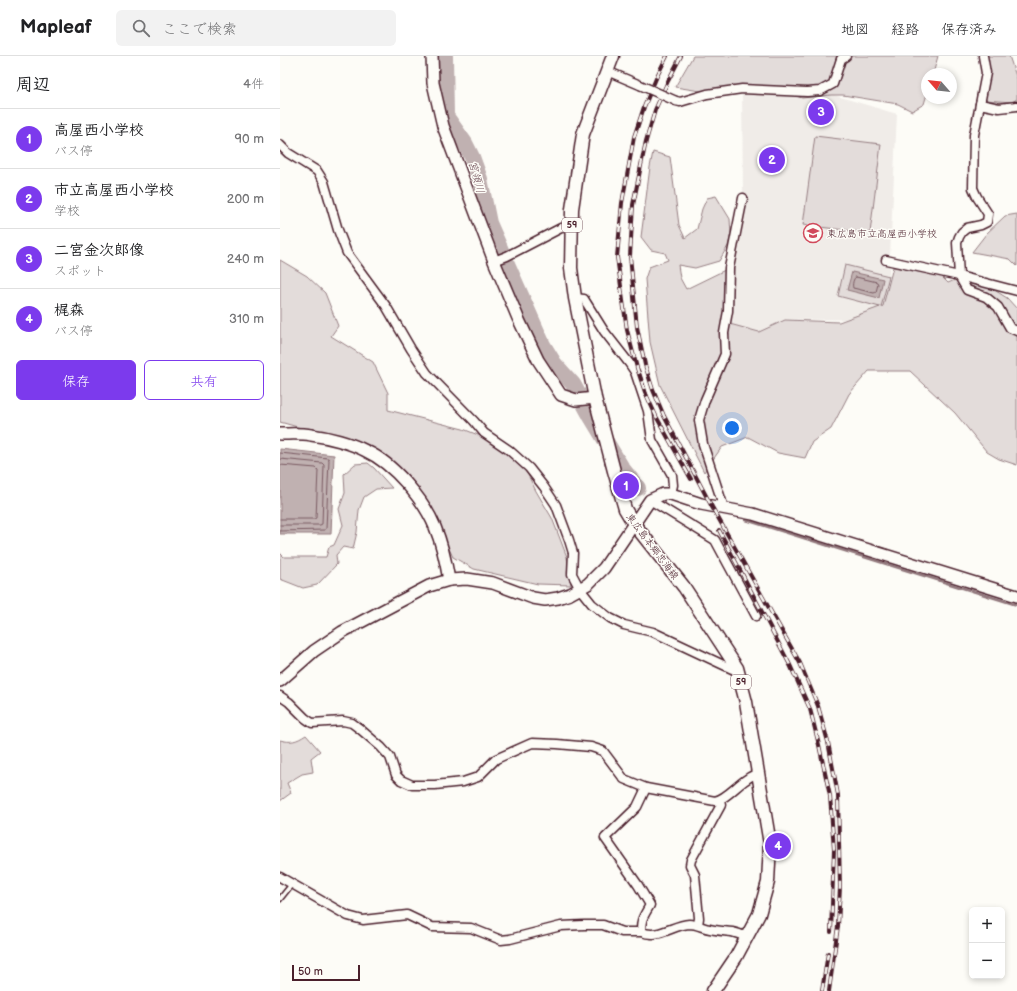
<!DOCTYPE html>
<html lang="ja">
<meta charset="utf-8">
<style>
:root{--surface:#fff;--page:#f2f2f2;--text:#202124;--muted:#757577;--line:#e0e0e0;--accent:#7c3aed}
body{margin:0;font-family:"Balsamiq Sans","Klee One",sans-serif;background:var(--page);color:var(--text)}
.controls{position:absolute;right:12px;bottom:12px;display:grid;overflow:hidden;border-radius:6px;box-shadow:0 2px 6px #0003}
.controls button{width:36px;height:36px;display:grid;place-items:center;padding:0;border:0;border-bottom:1px solid var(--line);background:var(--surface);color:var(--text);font:20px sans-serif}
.compass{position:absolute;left:641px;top:12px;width:36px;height:36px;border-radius:50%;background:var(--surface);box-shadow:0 2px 6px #0003;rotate:298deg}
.scale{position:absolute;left:12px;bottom:10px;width:68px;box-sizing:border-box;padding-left:4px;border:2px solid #4a1f2b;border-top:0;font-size:11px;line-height:14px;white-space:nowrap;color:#4a1f2b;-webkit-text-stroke:3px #fdfcf7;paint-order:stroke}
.you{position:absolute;left:452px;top:372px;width:14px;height:14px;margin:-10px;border:3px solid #fff;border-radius:50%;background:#1a73e8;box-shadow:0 0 0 6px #1a73e833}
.badge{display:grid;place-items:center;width:26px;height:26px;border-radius:50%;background:var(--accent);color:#fff;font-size:13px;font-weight:700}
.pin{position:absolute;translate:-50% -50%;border:2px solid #fff;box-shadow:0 1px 4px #0006}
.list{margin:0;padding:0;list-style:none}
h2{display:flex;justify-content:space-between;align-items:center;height:52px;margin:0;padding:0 16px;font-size:17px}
h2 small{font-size:13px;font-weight:400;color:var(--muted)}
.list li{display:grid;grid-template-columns:26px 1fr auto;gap:12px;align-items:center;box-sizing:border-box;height:60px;padding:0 16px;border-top:1px solid var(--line)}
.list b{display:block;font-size:15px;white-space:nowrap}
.list p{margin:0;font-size:13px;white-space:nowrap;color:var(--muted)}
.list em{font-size:13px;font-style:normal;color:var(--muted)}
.actions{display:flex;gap:8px;padding:12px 16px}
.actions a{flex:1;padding:9px 0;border:1px solid var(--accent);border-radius:6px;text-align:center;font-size:14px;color:var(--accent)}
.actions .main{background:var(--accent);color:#fff}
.icon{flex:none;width:22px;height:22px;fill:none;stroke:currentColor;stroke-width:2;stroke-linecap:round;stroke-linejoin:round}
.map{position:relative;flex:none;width:737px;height:935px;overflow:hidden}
header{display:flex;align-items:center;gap:24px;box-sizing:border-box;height:56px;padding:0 20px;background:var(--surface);border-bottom:1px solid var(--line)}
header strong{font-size:19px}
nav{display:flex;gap:22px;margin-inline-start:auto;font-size:14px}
.search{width:280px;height:36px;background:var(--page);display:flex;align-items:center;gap:10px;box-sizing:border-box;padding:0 14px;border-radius:6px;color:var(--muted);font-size:15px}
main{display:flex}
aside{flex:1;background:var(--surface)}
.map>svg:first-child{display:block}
.built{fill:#f0ece8}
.green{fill:#e3dcda;stroke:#967e82}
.water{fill:#c0b1b1;stroke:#91777b}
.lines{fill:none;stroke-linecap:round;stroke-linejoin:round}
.shore{stroke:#795961;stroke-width:1}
.stream{stroke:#91777b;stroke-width:2.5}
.river{stroke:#c0b1b1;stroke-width:16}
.lane-casing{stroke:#4a1f2b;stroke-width:7}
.street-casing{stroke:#4a1f2b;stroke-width:11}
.secondary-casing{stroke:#4a1f2b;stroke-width:14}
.primary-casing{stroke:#4a1f2b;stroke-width:15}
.lane{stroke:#fdfcf7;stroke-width:4}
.street{stroke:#fdfcf7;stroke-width:8}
.secondary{stroke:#fdfcf7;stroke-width:11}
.primary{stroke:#fdfcf7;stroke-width:12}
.rail-casing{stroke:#4a1f2b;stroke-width:4}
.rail{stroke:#fdfcf7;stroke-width:2.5;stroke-dasharray:8;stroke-linecap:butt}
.street-bridge-casing{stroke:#4a1f2b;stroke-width:11;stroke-linecap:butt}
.street-bridge{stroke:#fdfcf7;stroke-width:8}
.labels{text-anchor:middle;stroke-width:3;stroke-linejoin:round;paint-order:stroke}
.shield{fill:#fdfcf7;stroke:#806168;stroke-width:1}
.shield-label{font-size:9px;font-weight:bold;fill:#4a1f2b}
.poi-label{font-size:10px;fill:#4a1f2b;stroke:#fdfcf7;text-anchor:start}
.street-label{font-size:10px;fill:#4a1f2b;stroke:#fdfcf7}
.water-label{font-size:11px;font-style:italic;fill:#73525a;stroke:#fdfcf7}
</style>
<header>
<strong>Mapleaf</strong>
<div class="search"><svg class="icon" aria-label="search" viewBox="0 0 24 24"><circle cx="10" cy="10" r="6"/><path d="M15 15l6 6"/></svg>ここで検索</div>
<nav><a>地図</a><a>経路</a><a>保存済み</a></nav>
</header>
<main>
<aside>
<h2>周辺<small>4件</small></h2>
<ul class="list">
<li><span class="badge">1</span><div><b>高屋西小学校</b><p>バス停</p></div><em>90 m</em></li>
<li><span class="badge">2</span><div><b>市立高屋西小学校</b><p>学校</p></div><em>200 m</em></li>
<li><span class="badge">3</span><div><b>二宮金次郎像</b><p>スポット</p></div><em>240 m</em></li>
<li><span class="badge">4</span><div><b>梶森</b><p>バス停</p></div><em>310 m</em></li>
</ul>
<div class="actions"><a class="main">保存</a><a>共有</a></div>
</aside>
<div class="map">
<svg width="737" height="935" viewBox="0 0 737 935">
<rect width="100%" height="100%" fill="#fdfcf7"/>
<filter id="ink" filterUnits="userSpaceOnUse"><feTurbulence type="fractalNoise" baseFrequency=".025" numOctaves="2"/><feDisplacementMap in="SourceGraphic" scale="8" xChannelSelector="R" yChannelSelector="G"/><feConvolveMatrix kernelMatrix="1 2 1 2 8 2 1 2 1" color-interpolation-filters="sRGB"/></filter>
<g filter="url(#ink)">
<polygon class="built" points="462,33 540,35 617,58 609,220 610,229 599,263 505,264 479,276 446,267 449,212 463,142"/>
<g class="green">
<polygon points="413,0 658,0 653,18 647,18 647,38 644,48 632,55 618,48 563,39 551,39 522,42 500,35 433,37 395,31"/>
<polygon points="704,0 729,0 737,23 737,43 732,46 705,44"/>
<polygon points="535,80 601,88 590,177 523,169"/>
<polygon points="373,96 390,101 399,169 405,182 417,173 422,153 427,142 436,140 450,163 451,178 448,190 439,205 415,212 398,209 400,222 406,233 449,212 446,267 479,276 505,264 559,266 600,251 558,240 565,209 609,220 601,251 603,250 613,211 661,220 668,227 689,218 727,242 737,253 737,409 719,403 707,396 675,357 630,315 589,315 569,338 551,373 532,386 525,402 498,397 468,381 442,391 424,416 380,329 370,286 365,223 369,211 388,204 385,197 371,194 361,181 370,111"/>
<polygon points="737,158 737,210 730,203 692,196 706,178 725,160"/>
<polygon points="0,204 27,220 45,237 58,270 51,280 93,306 108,337 108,354 183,373 216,386 246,415 256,435 272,462 287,501 291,529 258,528 194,513 173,501 145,443 121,413 92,392 0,366"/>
<polygon points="88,407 94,412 112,432 96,433 84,441 79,454 77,476 73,493 63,491 56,499 57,508 37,529 23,532 0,523 0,497 4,501 46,501 49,491 54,489 63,469 59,453 65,437 64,418 75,408"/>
<path d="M 26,679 L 40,695 L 31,702 L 33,716 L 22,718 L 7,727 L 11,737 L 0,745 L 0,684 C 11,687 17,685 26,679 Z"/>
</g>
<g class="water">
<polygon points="572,216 603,223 599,242 567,234"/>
<polygon points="0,393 54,399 51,478 0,478"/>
</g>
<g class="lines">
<g class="shore">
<path d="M 576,221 L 597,226 L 598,228 L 596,236 L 594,237 L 573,232 C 572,229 573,222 576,221 Z"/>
<polyline points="0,397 48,402 49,404 46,473 45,474 0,475"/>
<polyline points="0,403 42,407 44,409 42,468 40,469 0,469"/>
<polyline points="0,409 36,412 38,414 36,462 34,463 0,463"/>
</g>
<polyline class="stream" points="466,464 737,549"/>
<polyline class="river" points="165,0 166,60 185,87 192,101 200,123 209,167 263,289 274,307 293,328 310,359 342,412 358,432"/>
<defs>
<polyline id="lane" points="0,843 12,828"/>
<g id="street">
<polyline points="703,0 706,17 694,79 693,132 697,141 708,158 707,166 701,169 687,172 682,176 679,181 677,187 679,220 687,234 706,241 718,251 730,272 737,275"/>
<polyline points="327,15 360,29"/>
<polyline points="396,45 400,46 427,38 462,33 527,36 540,35 553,28 561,3 566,0"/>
<polyline points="700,48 719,52 737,50"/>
<polyline points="0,89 8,97 37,115 44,126 58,174 67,197 106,250 131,293 147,317 194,365 204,377 229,394 249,412 264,431 276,449 289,484 293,497 292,518 300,533 312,548 330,562 344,569 373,576 452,613 457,612"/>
<polyline points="606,204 679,220 737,235"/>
<polyline points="214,205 227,200 281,172 291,171"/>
<polyline points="295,242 304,243 324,275 349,307 355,316 368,355 372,384 392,419 393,429 391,438"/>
<polyline points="370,444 435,484 476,560"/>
<polyline points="444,452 423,388 419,364 425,344 445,298 444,277 448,255 449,212 463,142"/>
<path d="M 0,640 L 9,646 L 25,662 L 32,667 L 63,665 L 72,667 L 80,673 L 101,691 L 110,701 L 116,719 L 121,724 L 132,729 L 155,729 L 183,726 L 198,721 L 216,703 L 252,687 L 277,688 L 311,691 L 323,695 L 344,723 L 366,732 L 435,745 C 446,743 457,729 467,723 C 470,720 474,719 478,717"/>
<path d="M 366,732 L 357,751 L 325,782 L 358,829 L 370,849 C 365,858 359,865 362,876 C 378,883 393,869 409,868 C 417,868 423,872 430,873 C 437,875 445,875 452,876 C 457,877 462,879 467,881"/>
<polyline points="0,821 68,860 83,864 127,859 152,871 191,872 221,884 230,883 281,870 304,869 323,869 342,876 362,876"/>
<polyline points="418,869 419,862 415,819 410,809 411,804 441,749 439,744"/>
</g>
<g id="secondary">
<polyline points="152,0 153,27 163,70 214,205 238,262 258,304 281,339 296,344 315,342"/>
<path d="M 0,378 C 10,378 21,377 31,379 C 48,381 71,387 86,395 C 113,407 144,444 155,471 C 162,488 166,506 169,524"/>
<polyline points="0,625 34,595 62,576 149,530 169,524 187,523 213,527 253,542 265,544 278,542 290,538 308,528 324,512 370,444 383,438 391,438 421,448 473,458 737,540"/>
</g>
<polyline id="primary" points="333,0 303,78 292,153 291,212 295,242 315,342 334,415 345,453 354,468 404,531 457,612 466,646 490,788 488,826 479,858 456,901 433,935"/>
</defs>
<use href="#lane" class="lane-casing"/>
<use href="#street" class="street-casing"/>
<use href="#secondary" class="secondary-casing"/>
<use href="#primary" class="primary-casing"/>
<use href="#lane" class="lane"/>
<use href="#street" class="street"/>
<use href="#secondary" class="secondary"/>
<use href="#primary" class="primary"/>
<defs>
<g id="rail">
<polyline points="387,0 377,20 364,51 354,81 342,147 337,201 347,274 357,312 365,336 377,362 411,423"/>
<polyline points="401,0 388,25 375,54 366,85 353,149 350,200 357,271 365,309 373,334 384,360 432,451 520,607 538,650 548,686 558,739 560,831 558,870 549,935"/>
<polyline points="439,474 510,609 530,653 539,689 550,740 554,794 551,876"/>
<polyline points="542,935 548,897"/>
</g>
</defs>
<use href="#rail" class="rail-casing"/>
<use href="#rail" class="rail"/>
<defs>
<polyline id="street-bridge" points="360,29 396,45"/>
</defs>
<use href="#street-bridge" class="street-bridge-casing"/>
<use href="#street-bridge" class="street-bridge"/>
</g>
</g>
<defs>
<symbol id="school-ring" viewBox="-11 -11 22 22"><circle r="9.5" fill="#fdfcf7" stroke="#d1495b" stroke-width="1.5"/><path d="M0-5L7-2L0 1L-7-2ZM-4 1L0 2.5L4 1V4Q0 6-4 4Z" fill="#d1495b"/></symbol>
</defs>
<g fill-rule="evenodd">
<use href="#school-ring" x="522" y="166" width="22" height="22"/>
</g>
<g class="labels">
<g class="shield">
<rect x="282" y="162" width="20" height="14" rx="3"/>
<rect x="451" y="619" width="20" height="14" rx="3"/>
</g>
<g class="shield-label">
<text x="292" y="172">59</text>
<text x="461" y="629">59</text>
</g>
<g class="poi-label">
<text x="547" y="181">東広島市立高屋西小学校</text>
</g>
<g class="street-label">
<text transform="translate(373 490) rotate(53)" y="4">東広島本郷忠海線</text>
</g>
<g class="water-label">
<text transform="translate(197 121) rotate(75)" y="4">宮領川</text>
</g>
</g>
</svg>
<div class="controls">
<button>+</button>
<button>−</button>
</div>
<svg class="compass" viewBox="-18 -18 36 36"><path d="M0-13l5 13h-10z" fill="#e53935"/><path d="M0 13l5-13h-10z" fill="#757577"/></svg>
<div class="scale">50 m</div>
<div class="you"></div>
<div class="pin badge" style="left:346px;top:430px">1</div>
<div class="pin badge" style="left:492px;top:104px">2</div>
<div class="pin badge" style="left:541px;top:56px">3</div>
<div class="pin badge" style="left:498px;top:790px">4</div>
</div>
</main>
